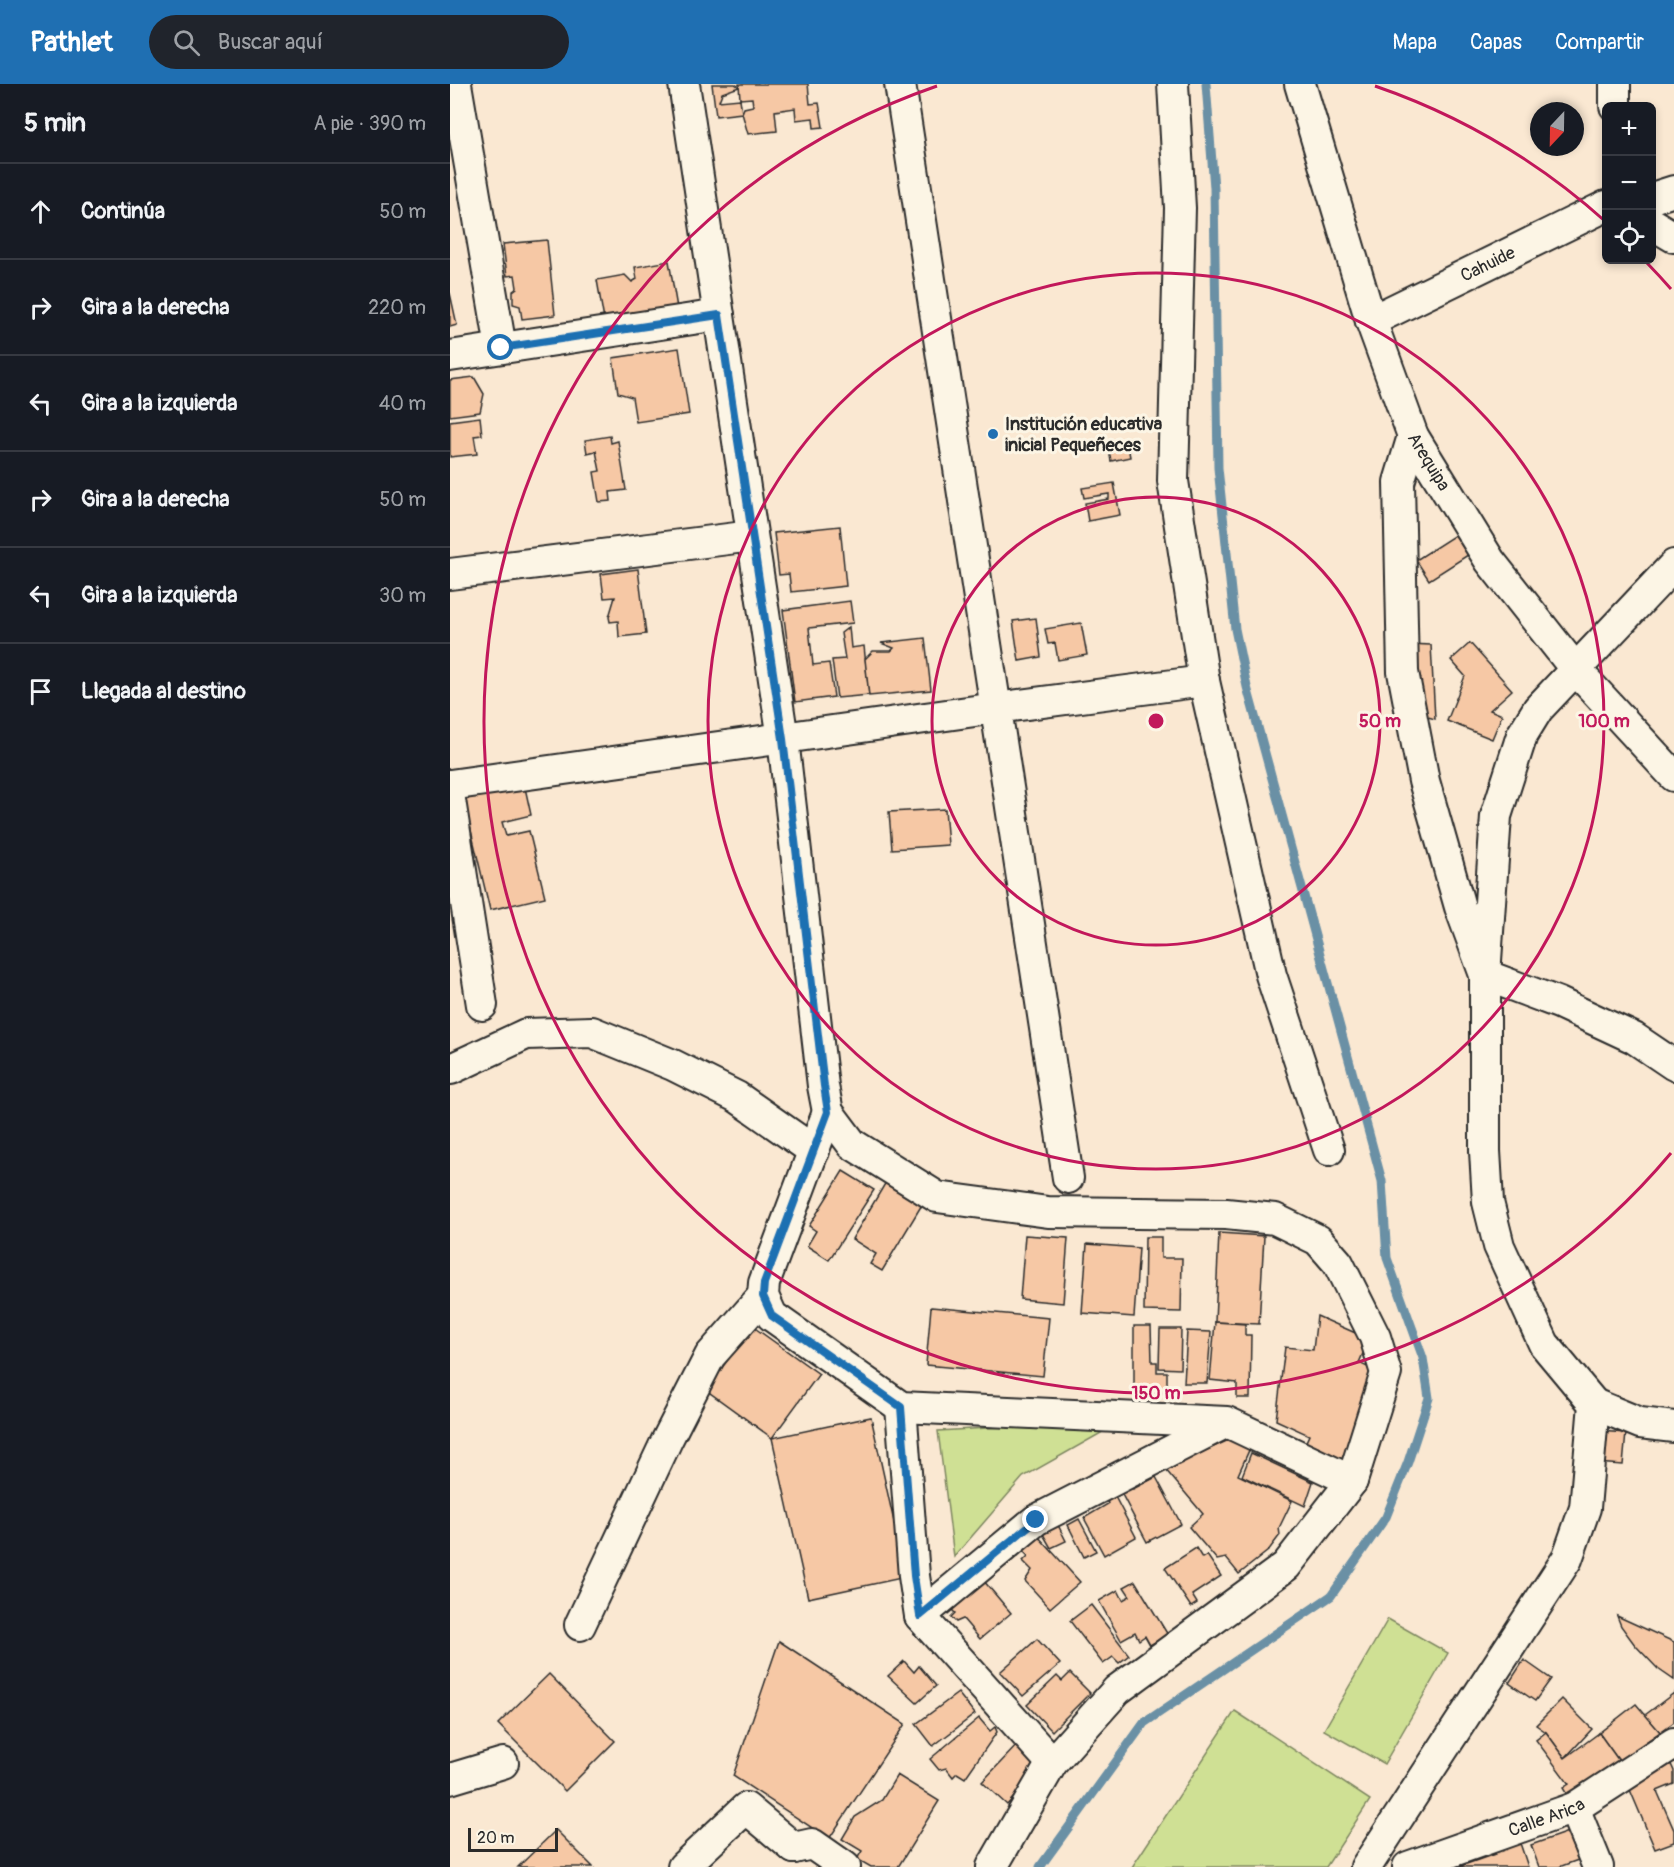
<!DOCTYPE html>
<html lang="es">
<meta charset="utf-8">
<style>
:root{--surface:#171b24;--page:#20242c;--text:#f1f3f6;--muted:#9ea1a6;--line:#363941;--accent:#1f6fb2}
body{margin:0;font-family:Pangolin,sans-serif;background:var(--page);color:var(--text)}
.controls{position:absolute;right:18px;top:18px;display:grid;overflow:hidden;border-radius:9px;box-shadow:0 3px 9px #0003}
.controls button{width:54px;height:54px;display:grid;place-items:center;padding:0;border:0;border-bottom:2px solid var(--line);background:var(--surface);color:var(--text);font:30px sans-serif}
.compass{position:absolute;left:1080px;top:18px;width:54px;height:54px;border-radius:50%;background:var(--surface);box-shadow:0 3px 9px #0003;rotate:202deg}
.scale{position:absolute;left:18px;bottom:15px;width:90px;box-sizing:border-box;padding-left:6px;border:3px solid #2b2b2b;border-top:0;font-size:16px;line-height:21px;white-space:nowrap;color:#2b2b2b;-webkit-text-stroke:4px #fcf5e5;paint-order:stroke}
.stop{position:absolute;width:18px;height:18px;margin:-14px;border:4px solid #1f6fb2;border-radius:50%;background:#fff}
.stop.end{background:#1f6fb2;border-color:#fff;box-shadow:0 2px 6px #0008}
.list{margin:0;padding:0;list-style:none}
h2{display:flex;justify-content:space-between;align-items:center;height:78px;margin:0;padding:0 24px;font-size:26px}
h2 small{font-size:20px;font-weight:400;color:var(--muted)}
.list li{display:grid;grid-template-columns:39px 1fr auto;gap:18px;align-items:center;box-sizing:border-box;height:96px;padding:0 24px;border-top:2px solid var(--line)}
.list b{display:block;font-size:22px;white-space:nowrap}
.list em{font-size:20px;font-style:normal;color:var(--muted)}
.icon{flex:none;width:33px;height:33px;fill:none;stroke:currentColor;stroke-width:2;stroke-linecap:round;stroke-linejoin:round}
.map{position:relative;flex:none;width:1224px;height:1783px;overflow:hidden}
header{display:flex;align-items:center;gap:36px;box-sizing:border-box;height:84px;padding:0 30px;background:var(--accent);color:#fff}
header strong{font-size:28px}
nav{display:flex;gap:33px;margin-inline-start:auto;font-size:21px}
.search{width:420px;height:54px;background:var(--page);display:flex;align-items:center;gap:15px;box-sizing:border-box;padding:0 21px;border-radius:33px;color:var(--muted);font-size:22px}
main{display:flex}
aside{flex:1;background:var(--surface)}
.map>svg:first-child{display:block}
.green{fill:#cfe094;stroke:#7d8660;stroke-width:1.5}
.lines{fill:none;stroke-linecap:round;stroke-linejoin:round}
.stream{stroke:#6b90a5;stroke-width:9}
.building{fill:#f6c8a5;stroke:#2b2b2b;stroke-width:1.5}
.minor-casing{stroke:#2b2b2b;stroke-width:34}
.minor{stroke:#fcf5e5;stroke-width:30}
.route{stroke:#1f6fb2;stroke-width:8}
.ring{fill:none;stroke:#c2185b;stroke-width:3}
.poi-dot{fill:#1f6fb2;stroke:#fcf5e5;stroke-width:2}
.labels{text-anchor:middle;stroke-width:6;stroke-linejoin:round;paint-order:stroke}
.street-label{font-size:18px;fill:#2b2b2b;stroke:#fcf5e5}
.poi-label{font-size:18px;font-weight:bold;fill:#2b2b2b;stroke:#fcf5e5;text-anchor:start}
.centre{fill:#c2185b;stroke:#fcf5e5;stroke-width:3}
.ring-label{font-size:18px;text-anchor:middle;font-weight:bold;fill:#c2185b;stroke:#fcf5e5;stroke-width:6;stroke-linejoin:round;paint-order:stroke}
</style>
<header>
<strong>Pathlet</strong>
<div class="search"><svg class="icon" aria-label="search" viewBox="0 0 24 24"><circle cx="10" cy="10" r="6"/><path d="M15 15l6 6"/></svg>Buscar aquí</div>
<nav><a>Mapa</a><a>Capas</a><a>Compartir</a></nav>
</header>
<main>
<aside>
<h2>5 min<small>A pie · 390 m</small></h2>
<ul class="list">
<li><svg class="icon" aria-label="ahead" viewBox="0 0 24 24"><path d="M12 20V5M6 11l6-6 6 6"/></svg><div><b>Continúa</b></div><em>50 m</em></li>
<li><svg class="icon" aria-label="right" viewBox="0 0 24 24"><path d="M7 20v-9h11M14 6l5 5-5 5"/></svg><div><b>Gira a la derecha</b></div><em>220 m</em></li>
<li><svg class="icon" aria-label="left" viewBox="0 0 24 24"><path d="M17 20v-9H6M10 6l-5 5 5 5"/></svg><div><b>Gira a la izquierda</b></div><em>40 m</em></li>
<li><svg class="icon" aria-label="right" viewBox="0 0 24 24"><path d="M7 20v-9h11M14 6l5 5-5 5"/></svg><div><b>Gira a la derecha</b></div><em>50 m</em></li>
<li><svg class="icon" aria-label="left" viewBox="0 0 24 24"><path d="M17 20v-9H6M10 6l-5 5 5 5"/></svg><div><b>Gira a la izquierda</b></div><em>30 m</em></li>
<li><svg class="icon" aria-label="arrive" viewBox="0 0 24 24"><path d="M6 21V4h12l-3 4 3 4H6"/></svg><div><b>Llegada al destino</b></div></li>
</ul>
</aside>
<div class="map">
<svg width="1224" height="1783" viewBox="0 0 1224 1783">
<rect width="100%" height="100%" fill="#fae8d2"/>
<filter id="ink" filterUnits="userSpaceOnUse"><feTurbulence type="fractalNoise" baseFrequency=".0167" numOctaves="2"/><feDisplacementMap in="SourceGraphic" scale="12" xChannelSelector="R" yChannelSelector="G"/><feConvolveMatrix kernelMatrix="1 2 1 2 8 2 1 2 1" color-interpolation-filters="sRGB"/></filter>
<g filter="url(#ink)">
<g class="green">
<polygon points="674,1336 573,1393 504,1473 488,1347"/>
<polygon points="938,1535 998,1569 934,1680 874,1646"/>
<polygon points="785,1627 920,1716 876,1783 682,1783"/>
</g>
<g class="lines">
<polyline class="stream" points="590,1783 694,1639 881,1512 936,1433 958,1378 979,1314 973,1274 937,1174 932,1097 797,603 785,545 768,384 764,104 756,0"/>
</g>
<g class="building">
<polygon points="262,0 285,0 289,3 272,9 269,17 290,15 292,29 266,32"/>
<polygon points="289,0 358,0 360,20 369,19 373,43 364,44 363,34 346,36 345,24 325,27 327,47 298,50 292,29 294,24 303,22 302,14 290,15"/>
<polygon points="97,156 105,231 72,235 70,222 63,220 63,207 67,204 65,191 57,192 53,160"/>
<polygon points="219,177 227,224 154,236 147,196 175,191 182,198 187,195 185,183"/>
<polygon points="0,209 7,241 0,243"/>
<polygon points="229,264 239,330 186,338 182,313 168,309 163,274"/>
<polygon points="24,293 34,310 30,328 0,332 0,296"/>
<polygon points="30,333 32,351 24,352 27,370 0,373 0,337"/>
<polygon points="160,352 161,359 168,357 176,406 160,408 161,417 149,418 144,388 150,387 146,367 137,369 135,356"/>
<polygon points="677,357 680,373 661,377 658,361"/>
<polygon points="664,399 670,431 638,437 635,419 659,415 659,410 634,414 632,404"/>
<polygon points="390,442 396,502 341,508 339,490 329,491 324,449"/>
<polygon points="1005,451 1018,471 979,496 966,476"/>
<polygon points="188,485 196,550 169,553 168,537 160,538 159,533 165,513 154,514 151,490"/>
<polygon points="400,517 403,539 359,544 363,581 379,579 384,613 345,618 333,526"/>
<polygon points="586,534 591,573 569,577 563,537"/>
<polygon points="631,539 637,571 608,576 605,559 598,560 595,545"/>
<polygon points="399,543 401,564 414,562 419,611 387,614 382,576 395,575 391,549"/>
<polygon points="475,554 481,606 419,612 415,575 423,567 441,567 444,564 431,559"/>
<polygon points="1020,559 1062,606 1040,626 1052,631 1042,655 997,637 1015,592 1001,576"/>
<polygon points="957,560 981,561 985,635 964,629"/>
<polygon points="74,699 81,731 52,738 56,752 79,747 95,813 40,826 13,713"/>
<polygon points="495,725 498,761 442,765 439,728"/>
<polygon points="393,1087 424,1106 379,1176 357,1162 366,1147 359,1142"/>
<polygon points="436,1098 473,1119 432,1187 420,1180 426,1170 402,1155"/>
<polygon points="769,1149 814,1152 809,1240 765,1238"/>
<polygon points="575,1151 618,1154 613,1219 570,1215"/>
<polygon points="695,1153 711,1153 711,1174 732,1174 731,1228 694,1227"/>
<polygon points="637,1160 689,1164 684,1233 632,1229"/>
<polygon points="481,1223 599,1234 593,1292 476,1281"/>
<polygon points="867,1232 919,1255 909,1279 930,1289 891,1379 854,1362 859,1351 826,1336 835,1263 863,1266"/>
<polygon points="765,1238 795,1240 795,1251 801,1251 800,1314 787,1314 787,1299 760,1296"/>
<polygon points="302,1242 369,1290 322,1354 256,1306"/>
<polygon points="684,1242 701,1242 702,1278 707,1278 707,1288 717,1288 717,1309 684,1309"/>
<polygon points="710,1245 731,1245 730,1285 709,1284"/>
<polygon points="737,1247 761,1248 757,1299 734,1299"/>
<polygon points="421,1333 456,1493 358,1514 322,1354"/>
<polygon points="1149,1347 1176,1349 1173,1381 1146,1379"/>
<polygon points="781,1355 800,1364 788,1391 842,1417 829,1444 830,1451 818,1467 789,1490 776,1474 767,1476 739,1443 753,1430 715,1385"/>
<polygon points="801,1369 863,1398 855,1422 792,1392"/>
<polygon points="706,1393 731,1440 697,1458 667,1401 678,1396 683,1405"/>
<polygon points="662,1407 686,1453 654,1471 634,1434 658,1420 655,1409"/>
<polygon points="629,1435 646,1467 634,1473 618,1441"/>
<polygon points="606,1437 616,1457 601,1464 590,1445"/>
<polygon points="586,1450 630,1498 600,1524 575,1497 582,1486 573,1477 578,1472 570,1464"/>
<polygon points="746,1464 752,1474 757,1471 771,1492 742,1511 747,1519 741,1523 715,1484"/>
<polygon points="533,1496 561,1529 530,1555 513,1535 506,1538 501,1533 505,1529 500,1524"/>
<polygon points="685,1497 718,1551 700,1561 695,1552 689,1556 685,1548 671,1556 649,1517 668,1506 673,1516 680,1512 674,1503"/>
<polygon points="641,1521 679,1571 669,1579 663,1573 653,1580 620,1537"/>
<polygon points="1167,1532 1224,1558 1224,1596 1208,1585 1185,1561 1171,1542"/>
<polygon points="587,1555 610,1580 573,1612 550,1588"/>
<polygon points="329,1557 455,1640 379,1755 283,1692"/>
<polygon points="1074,1576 1101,1595 1085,1617 1059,1599"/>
<polygon points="454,1577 464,1588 469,1582 486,1602 467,1619 438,1592"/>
<polygon points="620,1589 640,1609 602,1647 577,1621 607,1592 612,1597"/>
<polygon points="99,1590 165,1657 115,1707 48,1640"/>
<polygon points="508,1609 525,1630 483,1662 466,1640"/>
<polygon points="1224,1609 1224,1638 1210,1648 1195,1631"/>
<polygon points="1112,1615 1142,1645 1115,1674 1096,1648 1086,1641"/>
<polygon points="1186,1620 1210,1648 1169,1677 1149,1649"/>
<polygon points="529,1634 540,1647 545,1643 547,1648 515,1694 507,1689 503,1693 496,1684 489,1686 480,1675"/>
<polygon points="1096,1648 1115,1674 1149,1649 1169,1677 1119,1714 1113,1704 1119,1700 1086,1656"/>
<polygon points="568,1660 589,1684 557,1721 532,1698"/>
<polygon points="1219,1676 1224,1687 1224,1700 1207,1707 1224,1746 1224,1758 1205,1765 1175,1694"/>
<polygon points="447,1691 489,1717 448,1783 421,1783 407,1775 412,1767 392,1755 405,1733 432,1716"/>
<polygon points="106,1746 143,1783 68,1783"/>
<polygon points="1118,1748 1128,1776 1109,1783 1089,1783 1081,1761"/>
<polygon points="1068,1753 1078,1783 1008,1783 1045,1770 1043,1762"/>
</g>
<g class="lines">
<defs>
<g id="minor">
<polyline points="6,0 51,264"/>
<polyline points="234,0 333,655 373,1002 378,1028 402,1060 487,1113 598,1128 776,1130 825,1135 868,1156 888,1179 925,1253 936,1289 902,1397 836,1482 667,1606 602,1679 542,1783"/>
<polyline points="450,0 618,1094"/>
<polyline points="723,0 730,124 723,397 754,597 821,891 879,1066"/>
<path id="s1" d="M 850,0 L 921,237 L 963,352 L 1040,477 L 1126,586 L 1224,692"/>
<polyline points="1165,22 1165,0"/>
<polyline points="1202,114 1224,107"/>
<polyline points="1202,140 1224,153"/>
<path id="s2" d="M 921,237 L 1156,122"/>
<polyline points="0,272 269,231"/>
<polyline points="963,352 949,398 953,588 974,697 1010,823 1035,891 1109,919 1184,954 1224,981"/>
<polyline points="0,490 302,452"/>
<polyline points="0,701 546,624 754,597"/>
<polyline points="0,716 32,921"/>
<polyline points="1,985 76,950 142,948 223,981 287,1013 364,1067"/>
<polyline points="378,1028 314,1199 313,1212 322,1232 451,1323 777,1338 902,1397"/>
<polyline points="1144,1320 1190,1339 1224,1343"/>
<polyline points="451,1323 464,1492 470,1532 602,1679"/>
<polyline points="470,1532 586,1436 775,1339"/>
<polyline points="130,1541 217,1356 260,1272 313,1212"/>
<polyline points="0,1695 53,1679"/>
<polyline points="1124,1724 1148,1783"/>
<polyline points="344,1764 362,1760 395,1783"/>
<polyline points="233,1783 296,1724 344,1764"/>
<polyline points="916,1783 1117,1475 1135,1424 1144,1320 1094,1260 1049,1162 1038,1118 1035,1067 1035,891 1046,732 1072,651 1088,625 1224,481"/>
<path id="s3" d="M 958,1783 L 1124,1724 L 1224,1659"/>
</g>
</defs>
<use href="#minor" class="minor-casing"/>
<use href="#minor" class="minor"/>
</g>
</g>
<g class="lines" filter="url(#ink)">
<polyline class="route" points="51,264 269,231 333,655 374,1002 378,1028 314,1199 313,1212 322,1232 451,1323 464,1492 470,1532 586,1436"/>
</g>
<g class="ring">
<circle cx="706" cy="637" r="224"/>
<circle cx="706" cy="637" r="448"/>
<path d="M1221 1069A672 672 0 1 1 487 2M925 2A672 672 0 0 1 1156 138M1197 179A672 672 0 0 1 1221 205"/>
</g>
<circle class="poi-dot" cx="543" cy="350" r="6"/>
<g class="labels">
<g class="street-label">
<text dy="6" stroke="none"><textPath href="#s2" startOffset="130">Cahuide</textPath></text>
<text dy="6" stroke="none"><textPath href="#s1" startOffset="400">Arequipa</textPath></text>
<text dy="6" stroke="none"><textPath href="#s3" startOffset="147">Calle Arica</textPath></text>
</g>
<g class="poi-label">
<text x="555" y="346">Institución educativa<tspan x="555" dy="21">inicial Pequeñeces</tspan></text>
</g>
</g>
<circle cx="706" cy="637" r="9" class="centre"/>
<g class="ring-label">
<text x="930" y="643">50 m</text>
<text x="1154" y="643">100 m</text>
<text x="706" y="1315">150 m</text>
</g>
</svg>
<div class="controls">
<button>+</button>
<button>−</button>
<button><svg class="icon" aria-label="locate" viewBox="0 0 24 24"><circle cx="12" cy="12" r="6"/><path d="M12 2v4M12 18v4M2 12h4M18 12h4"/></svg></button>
</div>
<svg class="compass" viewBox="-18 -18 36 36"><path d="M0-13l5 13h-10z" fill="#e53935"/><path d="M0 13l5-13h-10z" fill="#9ea1a6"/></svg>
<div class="scale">20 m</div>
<div class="stop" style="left:51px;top:264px"></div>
<div class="stop end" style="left:586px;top:1436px"></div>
</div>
</main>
